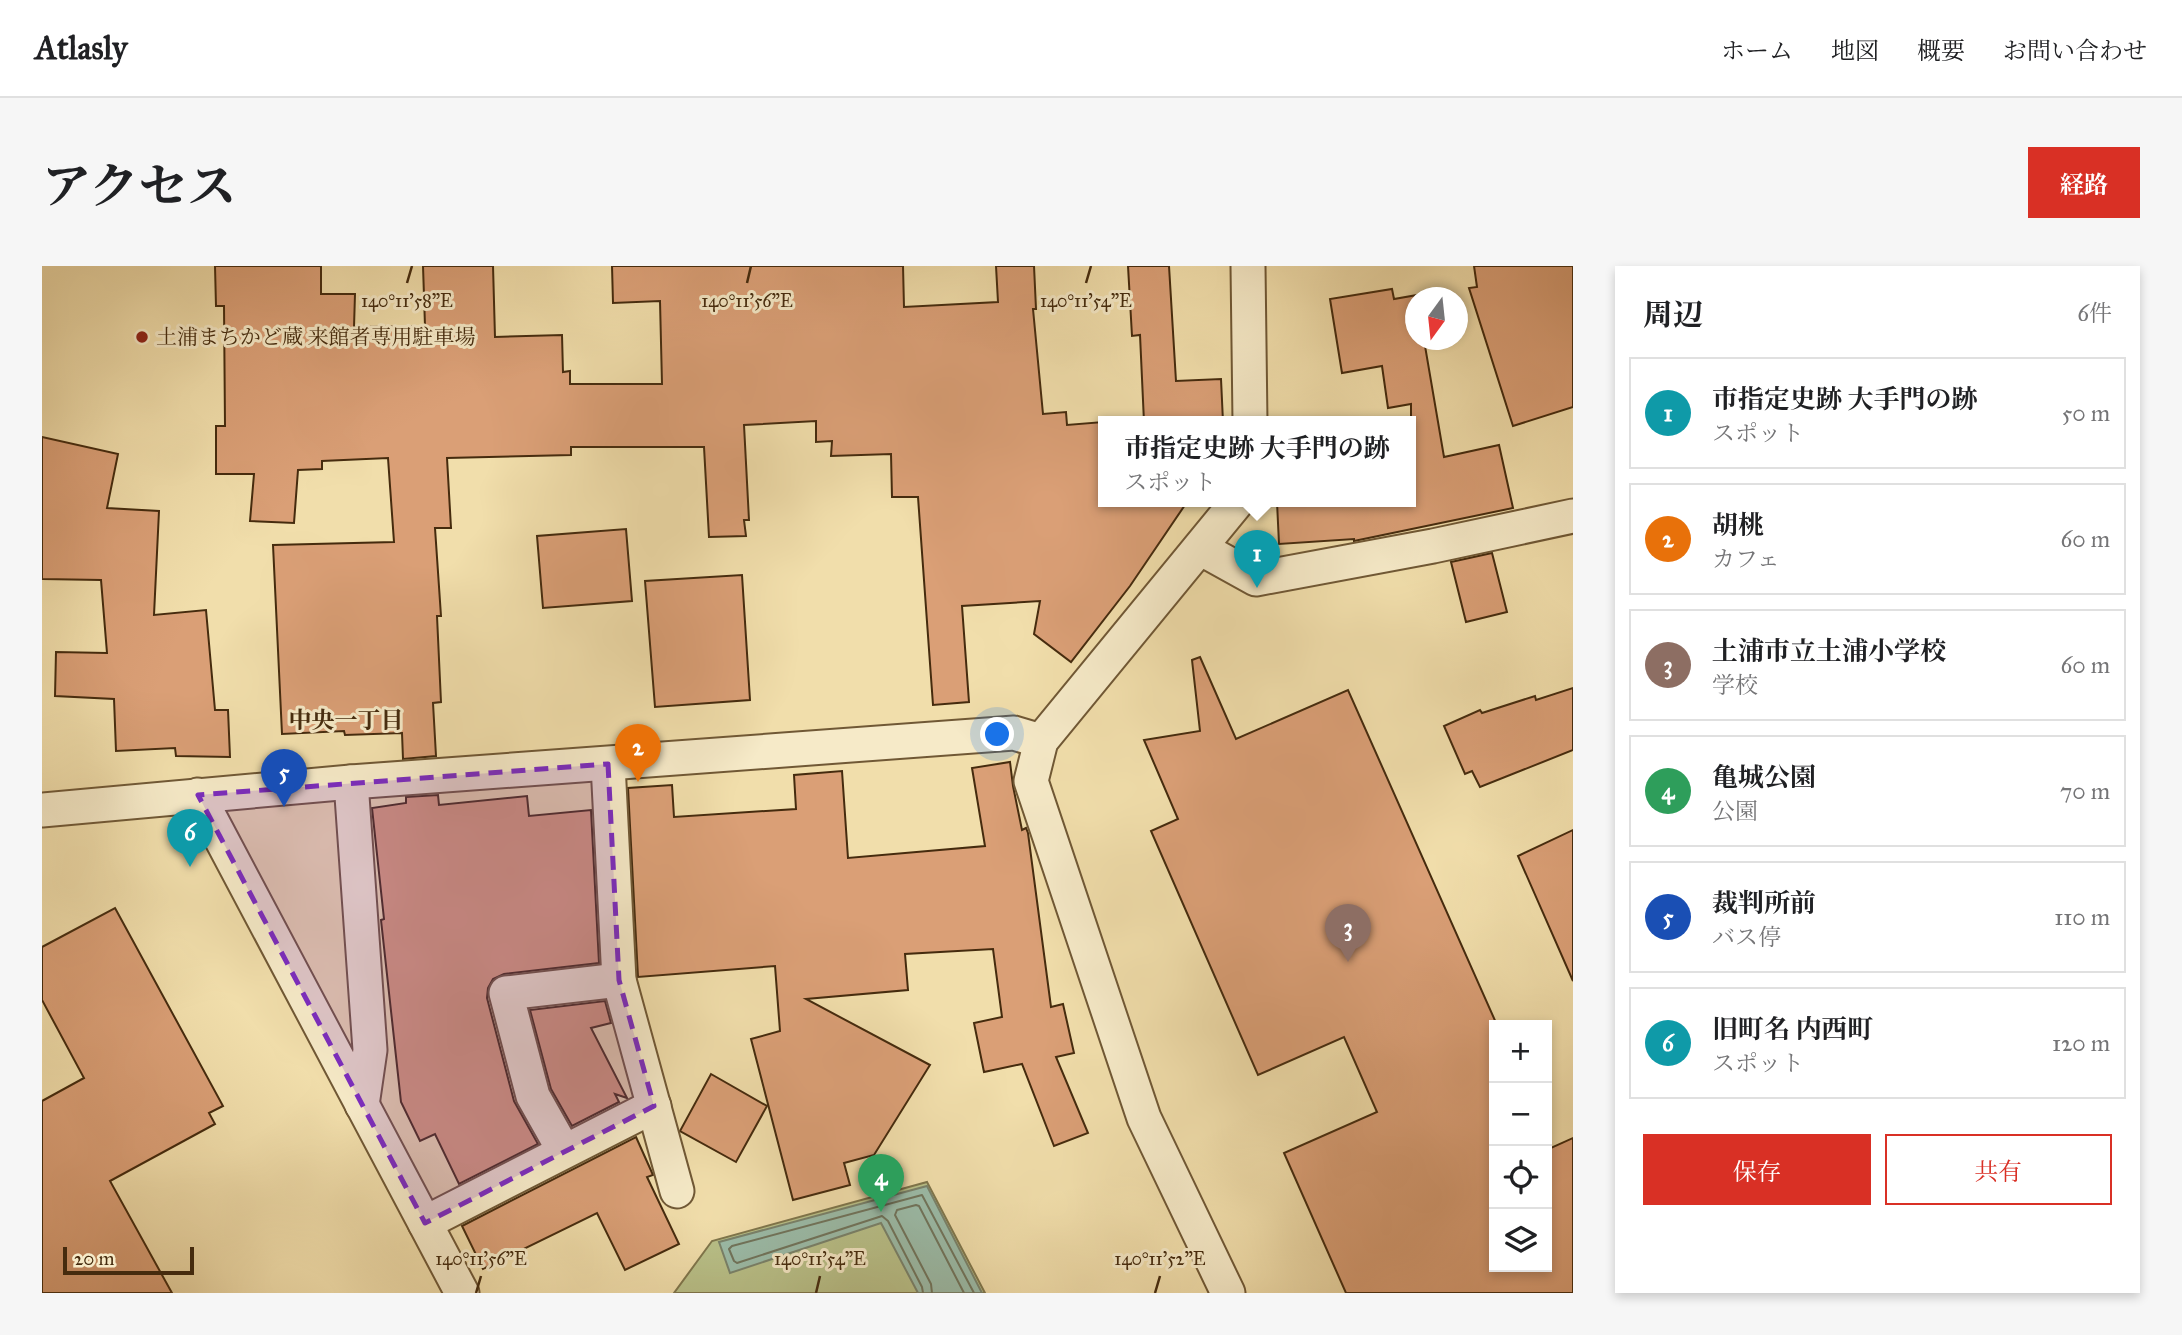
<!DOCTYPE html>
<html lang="ja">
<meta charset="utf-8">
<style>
:root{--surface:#fff;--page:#f6f6f6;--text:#202124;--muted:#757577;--line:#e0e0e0;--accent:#d93025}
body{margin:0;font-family:"IM FELL Great Primer","Noto Serif JP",serif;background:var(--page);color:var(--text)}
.controls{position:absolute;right:21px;bottom:21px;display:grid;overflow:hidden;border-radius:0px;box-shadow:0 4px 10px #0003}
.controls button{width:63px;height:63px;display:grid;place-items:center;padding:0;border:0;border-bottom:2px solid var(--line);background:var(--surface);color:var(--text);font:35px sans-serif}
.compass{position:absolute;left:1363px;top:21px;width:63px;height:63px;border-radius:50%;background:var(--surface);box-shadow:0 4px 10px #0003;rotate:195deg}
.scale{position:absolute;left:21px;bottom:18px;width:131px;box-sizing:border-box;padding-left:7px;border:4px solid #452b0e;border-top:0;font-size:19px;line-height:24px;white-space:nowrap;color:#452b0e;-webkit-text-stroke:5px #f6eac8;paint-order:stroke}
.you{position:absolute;left:956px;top:469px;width:24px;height:24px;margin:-18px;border:5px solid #fff;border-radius:50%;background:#1a73e8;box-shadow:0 0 0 10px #1a73e833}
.badge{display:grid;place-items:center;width:46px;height:46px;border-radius:50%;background:var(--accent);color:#fff;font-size:23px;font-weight:700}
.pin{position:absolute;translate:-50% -58px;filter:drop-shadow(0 2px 4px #0008)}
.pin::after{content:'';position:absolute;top:37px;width:24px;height:21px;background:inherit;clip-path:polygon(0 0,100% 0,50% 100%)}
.popup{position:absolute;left:1056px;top:150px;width:318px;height:91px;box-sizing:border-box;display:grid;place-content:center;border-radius:0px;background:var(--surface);filter:drop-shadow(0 2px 5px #0005);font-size:23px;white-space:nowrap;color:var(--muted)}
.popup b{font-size:26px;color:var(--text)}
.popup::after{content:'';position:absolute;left:50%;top:100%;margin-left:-14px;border:14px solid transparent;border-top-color:var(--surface)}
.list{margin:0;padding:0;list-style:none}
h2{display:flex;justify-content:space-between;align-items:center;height:91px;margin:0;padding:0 28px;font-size:30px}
h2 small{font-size:23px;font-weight:400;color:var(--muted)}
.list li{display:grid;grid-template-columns:46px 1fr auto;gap:21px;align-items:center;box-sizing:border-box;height:112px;margin:0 14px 14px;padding:0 14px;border:2px solid var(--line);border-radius:0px}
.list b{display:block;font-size:26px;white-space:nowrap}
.list p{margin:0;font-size:23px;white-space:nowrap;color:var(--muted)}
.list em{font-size:23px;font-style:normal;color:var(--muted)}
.actions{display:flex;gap:14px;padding:21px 28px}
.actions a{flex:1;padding:16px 0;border:2px solid var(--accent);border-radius:0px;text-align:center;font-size:24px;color:var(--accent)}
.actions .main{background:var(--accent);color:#fff}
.icon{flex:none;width:38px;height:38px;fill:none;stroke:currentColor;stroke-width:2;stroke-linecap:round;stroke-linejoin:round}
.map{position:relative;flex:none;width:1531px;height:1027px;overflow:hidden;border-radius:0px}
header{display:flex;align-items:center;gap:42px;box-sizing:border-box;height:98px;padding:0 35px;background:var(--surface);border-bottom:2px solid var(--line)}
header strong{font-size:33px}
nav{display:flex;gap:38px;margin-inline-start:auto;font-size:24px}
.intro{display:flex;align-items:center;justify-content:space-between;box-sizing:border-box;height:168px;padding:0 42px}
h1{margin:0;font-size:49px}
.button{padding:18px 32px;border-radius:0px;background:var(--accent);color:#fff;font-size:24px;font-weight:700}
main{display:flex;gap:42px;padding:0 42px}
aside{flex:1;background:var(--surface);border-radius:0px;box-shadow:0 4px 10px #0003}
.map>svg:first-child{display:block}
.green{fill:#b9c189;stroke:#7f764c;stroke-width:2}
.water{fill:#9bbca9;stroke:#79826b;stroke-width:2}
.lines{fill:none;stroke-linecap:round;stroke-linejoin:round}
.shore{stroke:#70745c;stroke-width:2}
.building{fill:#da9f76;stroke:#452b0e;stroke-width:2}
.street-casing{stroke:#705835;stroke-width:37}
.street{stroke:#f6eac8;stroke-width:33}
.marked{fill:#7b2cbf;fill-opacity:0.2;stroke:#7b2cbf;stroke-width:5;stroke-dasharray:14 9;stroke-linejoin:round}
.ticks{fill:none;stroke:#452b0e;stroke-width:2.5}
.poi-dot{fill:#8f2418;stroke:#f6eac8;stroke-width:2.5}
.labels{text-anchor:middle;stroke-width:6;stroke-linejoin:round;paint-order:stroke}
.poi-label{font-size:21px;fill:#452b0e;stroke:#f6eac8;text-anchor:start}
.neighbourhood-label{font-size:23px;font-weight:bold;fill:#452b0e;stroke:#f6eac8}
.ticks-label{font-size:18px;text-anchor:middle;fill:#452b0e;stroke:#f6eac8;stroke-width:6;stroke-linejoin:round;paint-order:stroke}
</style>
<header>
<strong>Atlasly</strong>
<nav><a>ホーム</a><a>地図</a><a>概要</a><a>お問い合わせ</a></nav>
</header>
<div class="intro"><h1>アクセス</h1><a class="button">経路</a></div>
<main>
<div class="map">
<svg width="1531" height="1027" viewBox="0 0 1531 1027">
<rect width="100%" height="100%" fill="#f1deab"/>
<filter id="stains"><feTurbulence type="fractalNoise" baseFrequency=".00286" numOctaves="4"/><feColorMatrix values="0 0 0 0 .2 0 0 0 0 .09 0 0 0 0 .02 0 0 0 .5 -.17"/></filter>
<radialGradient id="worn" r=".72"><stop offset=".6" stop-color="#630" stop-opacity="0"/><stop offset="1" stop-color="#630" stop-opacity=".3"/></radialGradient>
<polygon class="green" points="885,916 943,1027 632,1027 670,975"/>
<polygon class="water" points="885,920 940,1027 876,1027 839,957 688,1007 677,976"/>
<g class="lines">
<g class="shore">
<polyline points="881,1027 880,1021 846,955 840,950 695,997 692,995 687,983 690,980 880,929 932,1027"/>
<polyline points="890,1027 889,1018 853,949 855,944 874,939 877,940 922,1027"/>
</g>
</g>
<g class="building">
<polygon points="173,0 279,0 279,28 313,28 312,61 383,60 381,0 451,0 453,71 520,69 521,106 528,105 528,118 620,118 618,35 571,37 570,0 861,0 862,41 956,36 954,0 992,0 994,43 991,43 1001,148 1024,146 1025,159 1061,156 1061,236 1145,236 1088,320 1029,396 992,368 998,335 920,340 927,436 891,439 876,231 850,231 849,188 789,190 790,175 774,176 774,155 702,159 707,254 702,254 704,270 667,271 662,181 529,181 529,189 405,192 409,262 393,262 399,350 395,350 399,436 391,437 394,490 361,493 360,467 303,469 302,465 240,468 231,279 352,276 346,192 280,195 280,203 256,204 252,257 208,255 212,208 174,208 174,160 183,160 182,40 174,40"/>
<polygon points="1086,0 1127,0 1134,115 1179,113 1181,156 1102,156 1098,69 1090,70"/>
<polygon points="1432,0 1531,0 1531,141 1471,160 1427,22 1435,21"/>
<polygon points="1350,23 1352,33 1375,29 1374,74 1382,74 1402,191 1457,179 1471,242 1312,275 1312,273 1237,278 1235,236 1369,236 1369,138 1346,142 1340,100 1300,107 1288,33"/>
<polygon points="0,171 76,188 65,242 117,245 112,349 164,344 173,444 186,444 188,491 134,490 133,482 74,485 72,433 13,430 14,386 65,387 59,314 0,313"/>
<polygon points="584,263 590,335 501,342 495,270"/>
<polygon points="1450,287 1465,346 1424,356 1409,296"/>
<polygon points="700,309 708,434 613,441 603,315"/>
<polygon points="1158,391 1194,473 1306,424 1455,759 1452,759 1452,1001 1505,1001 1505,872 1509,882 1531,872 1531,1027 1304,1027 1242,887 1335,846 1302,771 1216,809 1109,565 1136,553 1102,474 1158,465 1150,394"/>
<polygon points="1531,422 1531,484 1438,521 1430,505 1423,508 1402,460 1438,444 1440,447 1493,430 1494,434"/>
<polygon points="968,496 971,520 980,564 984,562 986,567 1009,741 1021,738 1032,787 1014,791 1046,867 1012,880 980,798 942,806 932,757 960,751 951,683 863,688 866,724 764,733 888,799 832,889 802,897 808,919 751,934 709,773 738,765 733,700 596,711 586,522 630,519 632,551 754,543 752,509 800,505 806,592 943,580 930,502"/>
<polygon points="396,529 397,539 485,530 487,550 549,544 557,697 462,708 451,713 446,722 445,732 472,835 496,878 417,918 393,868 378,875 359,836 339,654 342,653 330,542 364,537 364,531"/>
<polygon points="1531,564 1531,715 1476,590"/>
<polygon points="73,642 181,840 167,847 173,858 68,915 130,1027 0,1027 0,835 42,812 0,734 0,681"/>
<polygon points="563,735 569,757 549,762 585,832 573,828 577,836 530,860 509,823 488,744"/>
<polygon points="669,808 725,840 694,896 638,865"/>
<polygon points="594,871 611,909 605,911 637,978 583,1004 555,947 441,1003 420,960"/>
</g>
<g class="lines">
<defs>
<g id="street">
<polyline points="1206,0 1208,156"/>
<polyline points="1158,282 1214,313 1391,280 1531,250"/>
<polyline points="566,498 577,714 635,925"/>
<polyline points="309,516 328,784 320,839"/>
<polyline points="156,529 420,1027"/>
<polyline points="0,544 309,516 972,467 999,475"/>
<polyline points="522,885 491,830 464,727 577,714"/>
<polyline points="383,957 612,840"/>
<polyline points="1186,1027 1102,852 989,515 999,475 1195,236"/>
</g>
</defs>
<use href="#street" class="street-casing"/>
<use href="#street" class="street"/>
</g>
<path class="marked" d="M 566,498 L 577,714 L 612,840 L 383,957 L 156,529 Z"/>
<path class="ticks" d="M 365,17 L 370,0M 705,17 L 709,0M 1044,17 L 1049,0M 434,1027 L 439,1010M 774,1027 L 778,1010M 1113,1027 L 1118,1010"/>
<circle class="poi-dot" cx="100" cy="71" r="7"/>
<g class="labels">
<g class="poi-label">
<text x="114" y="78">土浦まちかど蔵 来館者専用駐車場</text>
</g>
<g class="neighbourhood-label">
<text x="304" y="462">中央一丁目</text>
</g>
</g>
<g class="ticks-label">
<text x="365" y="41">140°11'58"E</text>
<text x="705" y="41">140°11'56"E</text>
<text x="1044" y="41">140°11'54"E</text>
<text x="439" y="999">140°11'56"E</text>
<text x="778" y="999">140°11'54"E</text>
<text x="1118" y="999">140°11'52"E</text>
</g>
<rect width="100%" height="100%" filter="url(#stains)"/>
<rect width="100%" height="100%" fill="url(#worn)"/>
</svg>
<div class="controls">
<button>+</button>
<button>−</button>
<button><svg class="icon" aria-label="locate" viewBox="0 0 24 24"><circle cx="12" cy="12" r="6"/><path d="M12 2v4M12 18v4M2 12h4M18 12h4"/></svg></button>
<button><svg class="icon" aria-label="layers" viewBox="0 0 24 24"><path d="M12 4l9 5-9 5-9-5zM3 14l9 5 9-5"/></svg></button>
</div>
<svg class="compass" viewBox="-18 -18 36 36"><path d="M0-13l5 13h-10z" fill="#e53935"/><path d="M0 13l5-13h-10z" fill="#757577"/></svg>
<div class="scale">20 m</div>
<div class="you"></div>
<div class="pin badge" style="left:1215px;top:322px;background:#0f9aa8">1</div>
<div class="popup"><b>市指定史跡 大手門の跡</b>スポット</div>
<div class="pin badge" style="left:596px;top:516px;background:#e8710a">2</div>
<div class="pin badge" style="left:1306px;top:696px;background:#8d6e63">3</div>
<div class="pin badge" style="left:839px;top:946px;background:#2e9e5b">4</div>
<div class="pin badge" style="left:242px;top:541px;background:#1a4fb4">5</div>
<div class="pin badge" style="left:148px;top:601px;background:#0f9aa8">6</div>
</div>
<aside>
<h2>周辺<small>6件</small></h2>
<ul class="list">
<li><span class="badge" style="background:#0f9aa8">1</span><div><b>市指定史跡 大手門の跡</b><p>スポット</p></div><em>50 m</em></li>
<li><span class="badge" style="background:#e8710a">2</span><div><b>胡桃</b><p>カフェ</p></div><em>60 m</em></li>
<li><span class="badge" style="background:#8d6e63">3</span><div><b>土浦市立土浦小学校</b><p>学校</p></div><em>60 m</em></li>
<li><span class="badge" style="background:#2e9e5b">4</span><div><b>亀城公園</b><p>公園</p></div><em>70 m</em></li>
<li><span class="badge" style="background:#1a4fb4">5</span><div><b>裁判所前</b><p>バス停</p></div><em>110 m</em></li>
<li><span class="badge" style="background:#0f9aa8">6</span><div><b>旧町名 内西町</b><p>スポット</p></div><em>120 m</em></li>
</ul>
<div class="actions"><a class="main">保存</a><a>共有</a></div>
</aside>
</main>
